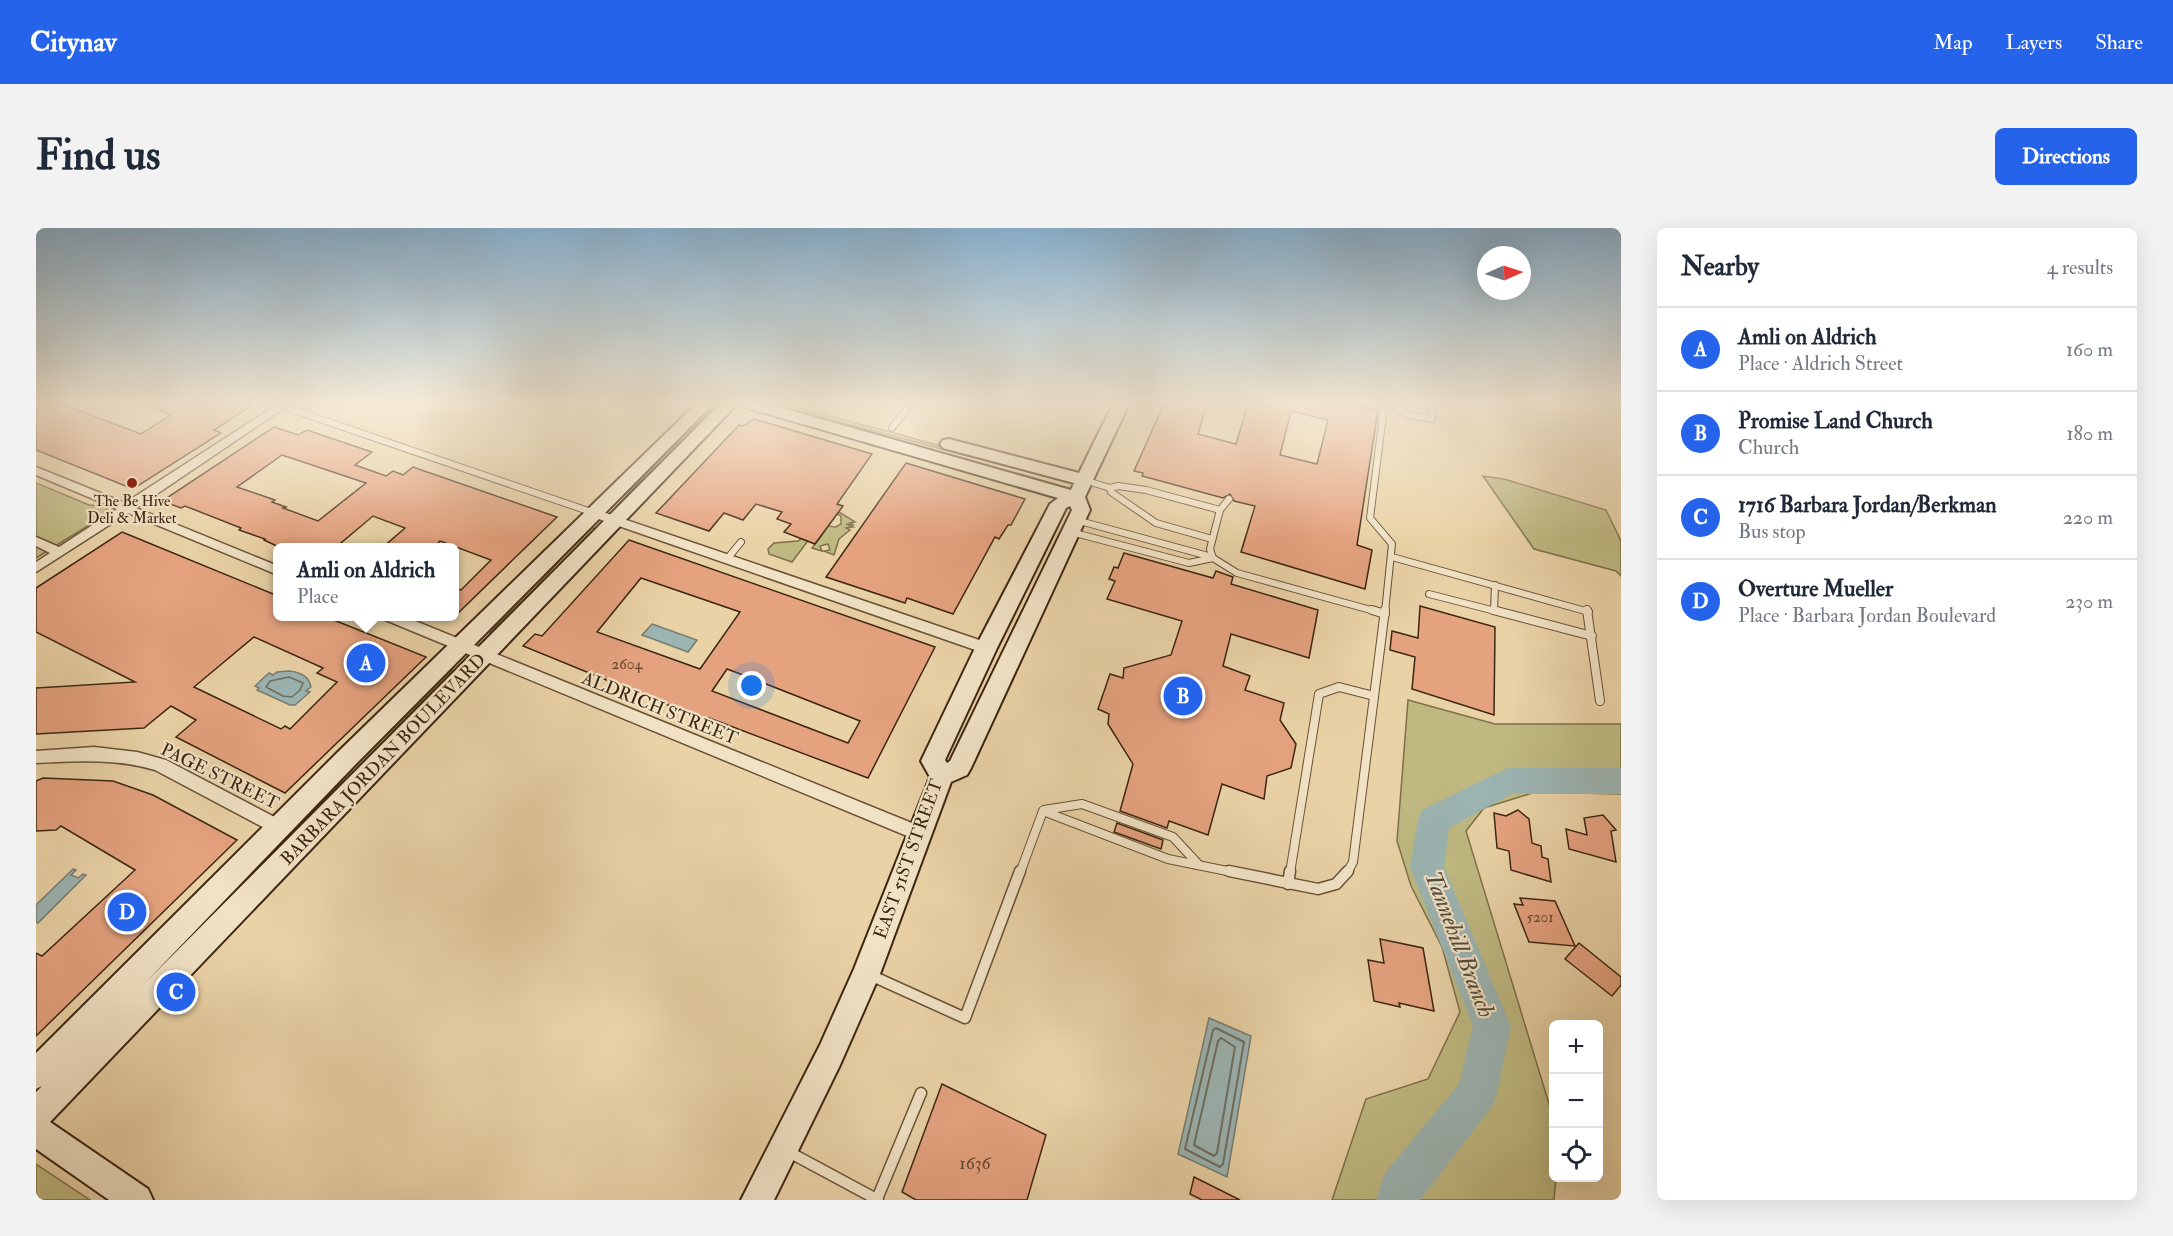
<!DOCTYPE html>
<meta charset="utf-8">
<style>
:root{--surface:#fff;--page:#f2f2f3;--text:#1f2937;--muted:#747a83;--line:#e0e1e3;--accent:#2563eb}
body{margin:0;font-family:"IM FELL Double Pica",serif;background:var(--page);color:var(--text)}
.controls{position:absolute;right:18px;bottom:18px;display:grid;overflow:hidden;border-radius:9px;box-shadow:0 6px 24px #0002}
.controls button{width:54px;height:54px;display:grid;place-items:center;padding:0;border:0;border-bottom:2px solid var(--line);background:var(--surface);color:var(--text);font:30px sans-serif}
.compass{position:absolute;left:1441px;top:18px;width:54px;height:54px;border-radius:50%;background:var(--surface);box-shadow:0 6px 24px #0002;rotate:87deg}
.you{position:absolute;left:716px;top:458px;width:21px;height:21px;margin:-15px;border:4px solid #fff;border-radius:50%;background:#1a73e8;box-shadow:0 0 0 9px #1a73e833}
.badge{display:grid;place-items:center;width:39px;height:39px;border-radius:50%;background:var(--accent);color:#fff;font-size:20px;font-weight:700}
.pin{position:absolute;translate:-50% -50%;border:3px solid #fff;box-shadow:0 2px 6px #0006}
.popup{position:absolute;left:237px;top:315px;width:186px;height:78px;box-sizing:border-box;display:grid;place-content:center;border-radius:9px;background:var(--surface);filter:drop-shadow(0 2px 4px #0005);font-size:20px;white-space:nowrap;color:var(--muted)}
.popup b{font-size:22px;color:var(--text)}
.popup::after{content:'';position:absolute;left:50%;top:100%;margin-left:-12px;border:12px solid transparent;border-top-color:var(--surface)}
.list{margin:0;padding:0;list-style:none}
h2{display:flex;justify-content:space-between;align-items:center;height:78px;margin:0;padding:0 24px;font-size:26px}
h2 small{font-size:20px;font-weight:400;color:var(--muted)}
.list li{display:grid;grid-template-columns:39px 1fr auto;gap:18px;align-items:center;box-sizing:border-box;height:84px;padding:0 24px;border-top:2px solid var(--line)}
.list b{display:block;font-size:22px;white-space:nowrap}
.list p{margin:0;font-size:20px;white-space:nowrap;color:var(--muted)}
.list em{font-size:20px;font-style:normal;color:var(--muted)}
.icon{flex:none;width:33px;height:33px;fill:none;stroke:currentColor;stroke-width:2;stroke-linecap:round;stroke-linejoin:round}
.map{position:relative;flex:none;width:1585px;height:972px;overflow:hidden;border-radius:9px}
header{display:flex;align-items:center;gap:36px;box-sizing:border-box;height:84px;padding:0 30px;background:var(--accent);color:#fff}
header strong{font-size:28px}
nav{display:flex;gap:33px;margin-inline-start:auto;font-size:21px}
.intro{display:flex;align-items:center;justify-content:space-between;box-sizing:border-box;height:144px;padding:0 36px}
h1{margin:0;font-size:42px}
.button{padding:15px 27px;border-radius:9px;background:var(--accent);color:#fff;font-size:21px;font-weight:700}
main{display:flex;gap:36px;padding:0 36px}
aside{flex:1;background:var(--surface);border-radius:9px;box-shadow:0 6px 24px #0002}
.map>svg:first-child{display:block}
.green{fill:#bfb981;stroke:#7e7049;stroke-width:1.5}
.water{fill:#9cb5b3;stroke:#767c72;stroke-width:1.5}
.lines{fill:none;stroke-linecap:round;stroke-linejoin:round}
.shore-far1{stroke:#6c6e62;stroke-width:1.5}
.shore{stroke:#6c6e62;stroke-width:2}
.river{fill:#9cb5b3;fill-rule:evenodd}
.building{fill:#e5a27f;stroke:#3d2611;stroke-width:1.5;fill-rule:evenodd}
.lane-far2-casing{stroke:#685136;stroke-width:8}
.lane-far1-casing{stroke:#685136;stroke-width:10}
.lane-casing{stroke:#685136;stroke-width:13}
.street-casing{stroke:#685136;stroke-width:3}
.secondary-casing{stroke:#3d2611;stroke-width:4}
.lane-far2{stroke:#f1e2c5;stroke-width:6}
.lane-far1{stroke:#f1e2c5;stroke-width:8}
.lane{stroke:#f1e2c5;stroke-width:10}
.street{fill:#f1e2c5;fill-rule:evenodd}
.secondary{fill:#f1e2c5;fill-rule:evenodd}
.poi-dot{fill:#8f2418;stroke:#f1e2c5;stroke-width:2}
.labels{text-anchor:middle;stroke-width:4.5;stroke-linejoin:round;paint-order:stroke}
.far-poi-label{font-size:15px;fill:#3d2611;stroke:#f1e2c5}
.number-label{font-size:15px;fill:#67452c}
.street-label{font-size:18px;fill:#3d2611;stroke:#f1e2c5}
.near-number-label{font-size:18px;fill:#67452c}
.near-water-label{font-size:24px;font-style:italic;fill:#554a3a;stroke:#f1e2c5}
</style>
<header>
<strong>Citynav</strong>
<nav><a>Map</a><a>Layers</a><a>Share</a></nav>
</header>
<div class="intro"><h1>Find us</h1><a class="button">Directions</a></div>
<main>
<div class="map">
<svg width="1585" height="972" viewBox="0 0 1585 972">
<rect width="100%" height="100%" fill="#e9d2a6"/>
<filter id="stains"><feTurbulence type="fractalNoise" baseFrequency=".00333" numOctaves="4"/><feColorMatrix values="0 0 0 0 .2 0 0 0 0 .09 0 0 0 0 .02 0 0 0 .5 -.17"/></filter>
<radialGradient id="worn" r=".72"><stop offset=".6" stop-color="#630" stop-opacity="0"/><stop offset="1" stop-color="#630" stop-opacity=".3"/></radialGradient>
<g class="green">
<polygon points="735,176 745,176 855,204 1009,248"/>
<polygon points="671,181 675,182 643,213 624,238 580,279"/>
<polygon points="1447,248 1468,251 1570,282 1585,313 1585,348 1580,343 1498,321"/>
<polygon points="0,255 53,277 69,279 72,282 71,286 0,330"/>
<polygon points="803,284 819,294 814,295 818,297 810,296 817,299 810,300 814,302 803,311 798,327 788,323 794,322 792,316 784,318 786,323 776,320 792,298 800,299 805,296 805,288 801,286"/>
<polygon points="783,298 756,334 733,326 732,321 738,315 762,313"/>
<polygon points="553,299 561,301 454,407 454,404 499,360"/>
<polygon points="417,438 416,442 355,505 305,562 16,846 202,651"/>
<polygon points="1372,472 1459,496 1585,496 1585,566 1500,564 1448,580 1430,603 1517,889 1518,950 1520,950 1518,972 1296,972 1330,871 1392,851 1424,784 1406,719 1375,658 1361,613"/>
<polygon points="0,936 54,972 0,972"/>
</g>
<g class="water">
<polygon points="616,396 661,412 652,424 606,407"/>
<path d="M 253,443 C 264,444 273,448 275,459 L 270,463 L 274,464 L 259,477 L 254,477 L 221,462 L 223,460 L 219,458 L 233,445 L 237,447 L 241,444 Z"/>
<polygon points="37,641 40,642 35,647 42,650 47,646 50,647 2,695 0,694 0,677"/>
<polygon points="1173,790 1215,808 1191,949 1142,926"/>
</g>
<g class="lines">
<polygon class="shore-far1" points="253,449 267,455 264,462 256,469 247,468 230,459 234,453"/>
<g class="shore">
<polygon points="1180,800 1208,814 1187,936 1184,939 1149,921 1177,802"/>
<polygon points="1185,810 1199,819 1181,925 1178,928 1158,917 1182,813"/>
</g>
<polygon class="river" points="1472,540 1585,540 1585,566 1476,566 1413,600 1408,639 1475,798 1461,866 1455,880 1384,972 1340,972 1349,945 1423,856 1437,798 1374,639 1382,592 1386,582"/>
</g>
<g class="building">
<polygon points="0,176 25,176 105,206 135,187 109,176 218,176 178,202 185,205 97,261 0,222"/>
<path d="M 1128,176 L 1171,176 L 1162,206 L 1200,216 L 1212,176 L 1317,176 L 1342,182 L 1321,317 L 1336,322 L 1329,361 L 1205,324 L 1219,278 L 1198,273 L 1194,266 L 1187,270 L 1106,248 L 1107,245 L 1098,243 ZM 1255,183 L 1292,192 L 1281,236 L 1244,227 Z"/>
<polygon points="718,191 836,226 801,276 807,278 779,316 748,304 755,296 741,291 746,284 720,276 707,292 688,285 673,303 620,285 703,197 707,198"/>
<path d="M 238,199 L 262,207 L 271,202 L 336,224 L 319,237 L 350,248 L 357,243 L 367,247 L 377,239 L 521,289 L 418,389 L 418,360 L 425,362 L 455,332 L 404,313 L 397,320 L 346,320 L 369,300 L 337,288 L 299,320 L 245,320 L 228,312 L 229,311 L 203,302 L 205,300 L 149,278 L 145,280 L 126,273 ZM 246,227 L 330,255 L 282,293 L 247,280 L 250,279 L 236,274 L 239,272 L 201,259 Z"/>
<polygon points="870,235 989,271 975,297 972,297 963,311 959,309 917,386 871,370 869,375 790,349"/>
<path d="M 86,304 L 242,368 L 242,388 L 288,388 L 390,429 L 249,565 L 140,509 L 160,492 L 135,478 L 108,500 L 0,506 L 0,460 L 99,454 L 0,404 L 0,360 ZM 218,409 L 287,440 L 281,445 L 301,454 L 254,501 L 249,498 L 245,501 L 158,459 Z"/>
<path d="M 593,312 L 899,419 L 832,550 L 673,490 L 671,493 L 487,418 L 499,406 L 506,408 ZM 605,350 L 704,384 L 664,441 L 561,404 ZM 691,441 L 715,450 L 824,493 L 812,515 L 676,463 Z"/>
<polygon points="1088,325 1177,350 1180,343 1197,349 1195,356 1282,382 1273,430 1195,406 1187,438 1214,448 1209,462 1248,475 1244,492 1260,516 1255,540 1231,548 1228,571 1186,556 1172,607 1133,593 1131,600 1084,583 1097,536 1072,496 1073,486 1062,481 1074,446 1087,450 1088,440 1135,427 1146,393 1071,371 1079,353 1073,351 1078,339 1082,340"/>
<polygon points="1384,378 1459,399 1458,487 1376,461 1379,429 1354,422 1356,403 1382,410"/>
<polygon points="7,550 77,553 117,567 201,612 0,808 0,725 6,728 99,642 25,598 20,602 0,603 0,553"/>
<polygon points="1482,582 1493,591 1496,615 1505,618 1506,629 1512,631 1515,654 1475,642 1473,623 1461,620 1458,585 1470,588"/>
<polygon points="1567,587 1580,602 1575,603 1580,634 1533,621 1530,601 1551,607 1548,590"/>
<polygon points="1081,595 1127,612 1125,621 1078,604"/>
<polygon points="1484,670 1519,673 1539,718 1493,714 1478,676 1487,677"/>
<polygon points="1344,711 1387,720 1398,783 1363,775 1364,779 1338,773 1332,732 1348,735"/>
<polygon points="1543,715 1585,749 1585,757 1576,768 1529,731"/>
<polygon points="906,856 1010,907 991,972 880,972 866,964"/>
<polygon points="1158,949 1204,972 1166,972 1154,966"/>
</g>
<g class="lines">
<defs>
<g id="lane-far2">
<polyline points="1353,176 1373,187 1396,191 1396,176"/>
<polyline points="246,178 558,285"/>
<polyline points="1347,187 1334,290 1356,316 1349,384"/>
<polyline points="856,200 875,176"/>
<polyline points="1048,252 1074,260 1082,258 1110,262 1184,282"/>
<polyline points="1074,260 1075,264 1120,295 1176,311"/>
<polyline points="1193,271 1184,282 1174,321 1177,330 1201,345 1342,384"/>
<polyline points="1040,292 1176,329"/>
<polyline points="1035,304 1153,335 1177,330"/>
<polyline points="1356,329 1553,384"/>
<polyline points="691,331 705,314"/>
<polyline points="1393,366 1463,384"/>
<polyline points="1458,383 1459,357"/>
</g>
<g id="lane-far1">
<polyline points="1336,382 1349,386"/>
<polyline points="1457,382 1556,408"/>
<polyline points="1551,382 1564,473"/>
<polyline points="1008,582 1046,576 1137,609 1163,637"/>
<polyline points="1007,583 1132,631 1201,645"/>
<polyline points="984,645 1007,583"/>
<polyline points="1254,645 1283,466 1303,459 1338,468"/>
<polyline points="1311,645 1317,634 1349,382"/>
</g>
<g id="lane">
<polyline points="1193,643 1282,661 1300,656 1312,643"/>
<polyline points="1252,656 1254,643"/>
<polyline points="834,747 929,790 984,643"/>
<polyline points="751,923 842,972"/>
<polyline points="841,971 885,865"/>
</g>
<g id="street">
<polygon points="242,176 254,176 100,280 242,338 242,347 92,285 0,344 0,334 14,325 0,318 0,309 23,319 81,281 0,247 0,239 89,275"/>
<polygon points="558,281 955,416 957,420 955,424 945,424 554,288 552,285 554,282"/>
<polygon points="345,388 367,388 888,600 890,605 888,610 882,612 876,610 347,391"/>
<path d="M 58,519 L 101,524 L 130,532 L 248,594 L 250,599 L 248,604 L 242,606 L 236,604 L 119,542 C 79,530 41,533 0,535 L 0,523 Z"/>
</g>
<g id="secondary">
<polygon points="660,176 677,176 318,538 107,757 684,176 701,176 14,894 112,961 117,972 73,972 0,921 0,864 6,858 0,861 0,825 302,524"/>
<path d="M 706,176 L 732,176 L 1035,262 L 1038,255 L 907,220 L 904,216 L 907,212 L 913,211 L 1043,245 L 1077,176 L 1093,176 L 1049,269 L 1054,282 L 935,540 L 931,547 L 915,554 L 844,746 L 804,837 L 738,972 L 705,972 L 784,817 L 818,741 L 894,549 L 885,533 L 939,420 L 1014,276 L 1022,270 L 708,179 ZM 1034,278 L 1036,282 L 914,533 L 911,535 L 909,532 L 961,420 L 1030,280 Z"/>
</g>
</defs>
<use href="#lane-far2" class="lane-far2-casing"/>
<use href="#lane-far1" class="lane-far1-casing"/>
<use href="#lane" class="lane-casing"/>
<use href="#street" class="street-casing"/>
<use href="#secondary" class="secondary-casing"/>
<use href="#lane-far2" class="lane-far2"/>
<use href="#lane-far1" class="lane-far1"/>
<use href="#lane" class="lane"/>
<use href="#street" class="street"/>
<use href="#secondary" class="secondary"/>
</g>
<linearGradient id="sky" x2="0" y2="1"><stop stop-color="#89b4d3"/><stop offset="0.56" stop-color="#f5ebd7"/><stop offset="1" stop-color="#f5ebd7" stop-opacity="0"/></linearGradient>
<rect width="1585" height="312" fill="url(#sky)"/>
<circle class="poi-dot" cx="96" cy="255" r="6"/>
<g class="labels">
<g class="far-poi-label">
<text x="96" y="278">The Be Hive<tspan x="96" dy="17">Deli &amp; Market</tspan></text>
</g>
<g class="number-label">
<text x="591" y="441">2604</text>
<text x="1504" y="694">5201</text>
</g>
<g class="street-label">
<text transform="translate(624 480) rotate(22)" y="6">ALDRICH STREET</text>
<text transform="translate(347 531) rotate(-46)" y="6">BARBARA JORDAN BOULEVARD</text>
<text transform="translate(184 548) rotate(26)" y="6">PAGE STREET</text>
<text transform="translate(872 631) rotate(-70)" y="6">EAST 51ST STREET</text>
</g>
<g class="near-number-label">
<text x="939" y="941">1636</text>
</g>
<g class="near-water-label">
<text transform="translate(1424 716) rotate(69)" y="8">Tannehill Branch</text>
</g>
</g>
<rect width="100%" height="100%" filter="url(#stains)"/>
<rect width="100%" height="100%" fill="url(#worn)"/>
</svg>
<div class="controls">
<button>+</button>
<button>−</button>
<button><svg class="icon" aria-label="locate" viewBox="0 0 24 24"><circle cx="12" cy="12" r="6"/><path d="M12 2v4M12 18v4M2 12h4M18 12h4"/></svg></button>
</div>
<svg class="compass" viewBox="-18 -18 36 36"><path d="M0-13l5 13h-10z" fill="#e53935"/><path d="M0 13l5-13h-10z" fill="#747a83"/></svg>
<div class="you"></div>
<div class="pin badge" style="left:330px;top:435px">A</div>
<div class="popup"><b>Amli on Aldrich</b>Place</div>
<div class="pin badge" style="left:1147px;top:468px">B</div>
<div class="pin badge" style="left:140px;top:764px">C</div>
<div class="pin badge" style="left:91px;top:684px">D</div>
</div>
<aside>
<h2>Nearby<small>4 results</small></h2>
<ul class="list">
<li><span class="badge">A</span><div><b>Amli on Aldrich</b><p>Place · Aldrich Street</p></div><em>160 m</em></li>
<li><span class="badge">B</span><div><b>Promise Land Church</b><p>Church</p></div><em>180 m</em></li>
<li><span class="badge">C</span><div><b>1716 Barbara Jordan/Berkman</b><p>Bus stop</p></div><em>220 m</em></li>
<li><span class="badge">D</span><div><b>Overture Mueller</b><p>Place · Barbara Jordan Boulevard</p></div><em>230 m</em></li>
</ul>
</aside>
</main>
